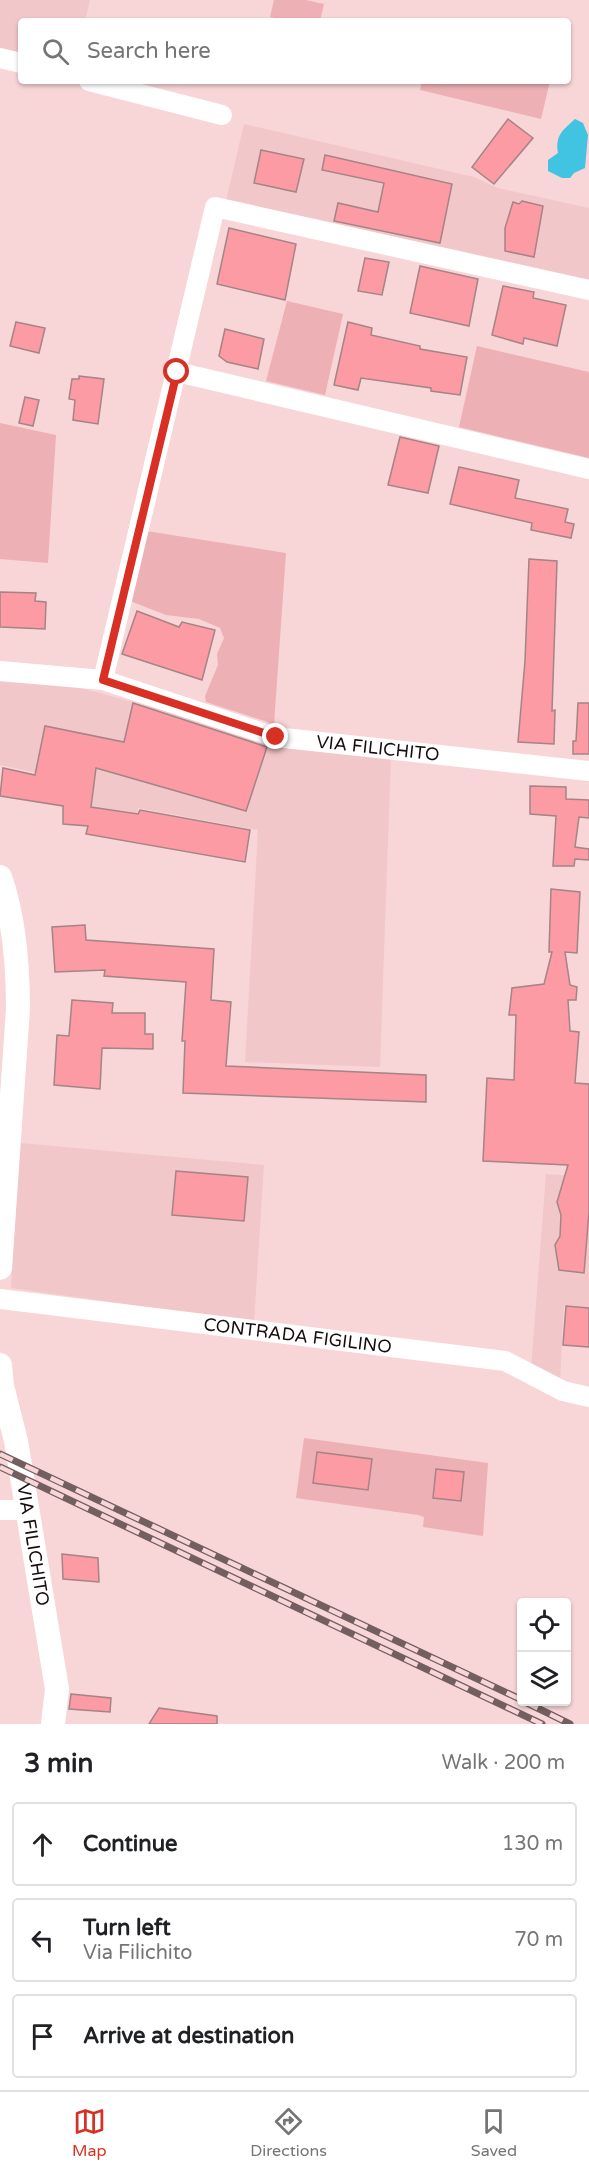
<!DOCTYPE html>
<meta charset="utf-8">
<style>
:root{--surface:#fff;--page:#f2f2f2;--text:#202124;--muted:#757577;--line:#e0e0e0;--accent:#d93025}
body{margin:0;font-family:"Varela Round",sans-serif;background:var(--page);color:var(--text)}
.controls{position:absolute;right:18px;bottom:18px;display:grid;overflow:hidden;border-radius:6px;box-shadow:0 2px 4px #0004}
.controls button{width:54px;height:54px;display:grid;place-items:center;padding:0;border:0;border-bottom:2px solid var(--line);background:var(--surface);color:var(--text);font:30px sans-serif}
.stop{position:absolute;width:18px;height:18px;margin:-14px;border:4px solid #d93025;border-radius:50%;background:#fff}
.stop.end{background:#d93025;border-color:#fff;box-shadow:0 2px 6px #0008}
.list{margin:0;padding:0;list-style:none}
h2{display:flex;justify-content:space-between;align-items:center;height:78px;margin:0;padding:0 24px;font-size:26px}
h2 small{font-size:20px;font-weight:400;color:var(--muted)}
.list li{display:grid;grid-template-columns:39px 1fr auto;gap:18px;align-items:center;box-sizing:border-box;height:84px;margin:0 12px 12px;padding:0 12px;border:2px solid var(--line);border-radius:6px}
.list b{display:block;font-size:22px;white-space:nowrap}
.list p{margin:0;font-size:20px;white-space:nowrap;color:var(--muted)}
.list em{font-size:20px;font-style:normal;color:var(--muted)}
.icon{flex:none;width:33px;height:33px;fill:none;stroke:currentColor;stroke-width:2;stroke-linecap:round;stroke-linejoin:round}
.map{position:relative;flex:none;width:589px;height:1724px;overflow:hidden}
.search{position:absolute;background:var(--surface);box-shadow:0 2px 4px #0004;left:18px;right:18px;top:18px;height:66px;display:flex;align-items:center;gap:15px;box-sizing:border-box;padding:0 21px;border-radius:6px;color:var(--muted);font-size:22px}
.sheet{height:366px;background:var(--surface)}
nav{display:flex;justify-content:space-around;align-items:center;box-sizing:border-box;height:84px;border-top:2px solid var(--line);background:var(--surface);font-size:16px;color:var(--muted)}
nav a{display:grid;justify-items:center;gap:3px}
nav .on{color:var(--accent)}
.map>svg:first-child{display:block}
.built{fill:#f2c7ca}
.green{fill:#edb0b5}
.water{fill:#41c3e2}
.building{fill:#fd9ba4;stroke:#a48486;stroke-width:1.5}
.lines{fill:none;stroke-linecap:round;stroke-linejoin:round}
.minor{stroke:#fff;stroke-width:20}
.tertiary{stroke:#fff;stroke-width:24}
.rail-casing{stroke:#735e60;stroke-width:7}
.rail{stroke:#f8d5d7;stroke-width:4.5;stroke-dasharray:14;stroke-linecap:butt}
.route{stroke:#d93025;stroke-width:8}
.labels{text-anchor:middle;stroke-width:5;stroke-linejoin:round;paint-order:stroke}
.street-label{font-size:18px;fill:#170c0d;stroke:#f8d5d7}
</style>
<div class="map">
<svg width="589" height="1724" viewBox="0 0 589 1724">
<rect width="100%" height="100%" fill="#f8d5d7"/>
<g class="built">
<polygon points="0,0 90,0 85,21 21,21 21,54 0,49"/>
<polygon points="244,124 474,177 498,188 589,208 589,284 226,201"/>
<polygon points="0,682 74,686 275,741 391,755 380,1067 245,1062 258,830 138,808 137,813 92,806 94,785 0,765"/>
<polygon points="20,1143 264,1165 254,1322 11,1288"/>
<polygon points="546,1174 589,1177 589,1307 564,1305 560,1380 531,1369"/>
</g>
<g class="green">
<polygon points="274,0 306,0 324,4 320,21 287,21 270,17"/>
<polygon points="422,81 550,81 541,119 420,90"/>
<polygon points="287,301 343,314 325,395 266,381"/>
<polygon points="477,346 589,372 589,458 459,427"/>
<polygon points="0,423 56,435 48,563 0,559"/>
<polygon points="146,531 286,553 274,724 206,702 205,696 218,665 217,654 224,638 220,628 199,619 166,615 130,601"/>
<polygon points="304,1438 488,1463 483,1536 423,1527 424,1517 418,1515 296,1498"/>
</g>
<path class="water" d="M 575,119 L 583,123 L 588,135 L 585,168 L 574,173 L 570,178 L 562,178 L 548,171 L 548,160 L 558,153 C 555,135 563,130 575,119 Z"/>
<g class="building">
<polygon points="508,119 533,138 494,184 472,167"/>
<polygon points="261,150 304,159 296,192 254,183"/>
<polygon points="325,155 452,184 440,243 334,221 338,203 378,212 384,183 322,170"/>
<polygon points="522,201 543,206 534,257 505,251 505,228 513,202 519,204"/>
<polygon points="229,228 296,244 285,300 217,284"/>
<polygon points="365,258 389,262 382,295 358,291"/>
<polygon points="420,266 478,279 469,326 410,313"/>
<polygon points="503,286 534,292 533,298 566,305 557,346 524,338 523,344 492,335"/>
<polygon points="16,322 45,328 39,353 10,346"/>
<polygon points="348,322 372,328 371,335 420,346 420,349 467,357 460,395 431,391 431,388 361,378 358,390 334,385"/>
<polygon points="225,329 264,339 258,369 227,362 219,356"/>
<polygon points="79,376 104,379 98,424 73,420 75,400 69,399 72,379 79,379"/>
<polygon points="25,397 39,400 33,426 19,423"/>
<polygon points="400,437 439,446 428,493 388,485"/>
<polygon points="459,467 519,480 515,498 568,509 565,522 574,524 571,538 531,530 532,523 450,504"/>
<polygon points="529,559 557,561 552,711 555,710 554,744 518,742 525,661"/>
<polygon points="0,592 36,593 35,601 46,602 45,629 0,627"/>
<polygon points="137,611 179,627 182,622 215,630 202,680 122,654"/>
<polygon points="133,703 267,747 246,811 96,768 91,807 138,814 140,810 250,830 245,862 86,834 88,826 63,824 63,806 0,796 3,768 35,775 45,726 124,742"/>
<polygon points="578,703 589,703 589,754 573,754 573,741 576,741"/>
<polygon points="530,786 566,787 566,799 589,800 589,818 579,817 575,847 589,849 589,860 575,859 574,866 553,866 556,816 530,814"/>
<polygon points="551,889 580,892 577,953 565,952 570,985 577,987 576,1000 568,1000 570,1031 579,1032 575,1083 589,1084 589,1212 584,1273 559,1270 555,1245 560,1236 561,1215 557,1202 568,1165 483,1161 487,1078 514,1080 516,1015 509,1015 512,988 544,984 552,952 549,952"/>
<polygon points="85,925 86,940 214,949 211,1000 231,1002 226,1066 426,1075 426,1102 183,1093 185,1041 182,1041 186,982 104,976 105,970 55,972 52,927"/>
<polygon points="72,1000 113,1003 112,1013 145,1013 145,1034 153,1034 153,1049 102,1048 100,1089 54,1085 57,1035 69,1036"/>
<polygon points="176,1171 248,1177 244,1221 172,1215"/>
<polygon points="566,1306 589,1308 589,1347 563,1345"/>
<polygon points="317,1452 372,1459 368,1490 313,1483"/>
<polygon points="436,1469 464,1472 461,1501 433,1498"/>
<polygon points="62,1554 98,1558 99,1582 63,1579"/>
<polygon points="71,1694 111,1698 110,1712 69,1709"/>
<polygon points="159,1708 217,1716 217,1724 149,1724"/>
</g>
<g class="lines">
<g class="minor">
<polyline points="0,58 21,63"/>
<polyline points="89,81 222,115"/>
<polyline points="177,372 589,469"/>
<path id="s1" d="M 0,671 L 103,680 L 275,737 L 589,771"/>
<polyline points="103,680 215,207 589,290"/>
<path id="s2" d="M 0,1299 L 505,1361 L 563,1391 L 589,1397"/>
<polyline points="0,1510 26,1510"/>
</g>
<g class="tertiary">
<path d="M 0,877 C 14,917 18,968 18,1009 L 0,1268"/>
<path id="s3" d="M 0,1365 L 2,1386 L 16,1441 L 57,1689 L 53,1724"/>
</g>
<defs>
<g id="rail">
<polyline points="0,1454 522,1700"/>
<polyline points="0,1467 542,1724"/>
<polyline points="525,1702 570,1724"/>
</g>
</defs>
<use href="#rail" class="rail-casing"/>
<use href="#rail" class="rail"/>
</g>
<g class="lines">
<polyline class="route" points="177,372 103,680 276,737"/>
</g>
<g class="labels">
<g class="street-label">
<text dy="6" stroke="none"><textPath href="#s1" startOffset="388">VIA FILICHITO</textPath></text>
<text dy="6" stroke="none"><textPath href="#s2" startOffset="300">CONTRADA FIGILINO</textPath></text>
<text dy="6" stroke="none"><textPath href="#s3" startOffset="183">VIA FILICHITO</textPath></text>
</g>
</g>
</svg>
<div class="controls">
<button><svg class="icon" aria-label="locate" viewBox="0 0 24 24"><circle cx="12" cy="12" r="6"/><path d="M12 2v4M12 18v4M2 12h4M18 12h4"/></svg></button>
<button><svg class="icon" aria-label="layers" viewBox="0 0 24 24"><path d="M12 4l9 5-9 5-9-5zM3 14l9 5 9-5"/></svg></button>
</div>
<div class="stop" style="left:177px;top:372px"></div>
<div class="stop end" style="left:276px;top:737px"></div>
<div class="search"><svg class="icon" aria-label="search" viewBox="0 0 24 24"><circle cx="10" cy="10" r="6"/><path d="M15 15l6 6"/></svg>Search here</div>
</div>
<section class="sheet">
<h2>3 min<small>Walk · 200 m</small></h2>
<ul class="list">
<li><svg class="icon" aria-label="ahead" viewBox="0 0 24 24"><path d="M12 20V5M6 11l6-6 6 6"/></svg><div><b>Continue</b></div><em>130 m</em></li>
<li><svg class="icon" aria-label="left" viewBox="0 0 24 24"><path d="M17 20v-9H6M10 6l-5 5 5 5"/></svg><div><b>Turn left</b><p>Via Filichito</p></div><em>70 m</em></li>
<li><svg class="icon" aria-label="arrive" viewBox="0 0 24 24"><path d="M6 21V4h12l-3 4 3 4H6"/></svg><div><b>Arrive at destination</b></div></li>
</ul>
</section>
<nav>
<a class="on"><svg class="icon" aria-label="map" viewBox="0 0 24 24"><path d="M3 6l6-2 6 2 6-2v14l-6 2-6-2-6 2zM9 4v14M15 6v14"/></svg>Map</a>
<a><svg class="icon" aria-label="directions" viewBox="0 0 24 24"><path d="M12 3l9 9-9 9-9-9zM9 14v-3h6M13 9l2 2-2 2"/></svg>Directions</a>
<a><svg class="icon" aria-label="saved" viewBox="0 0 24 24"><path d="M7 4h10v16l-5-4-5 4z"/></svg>Saved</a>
</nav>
